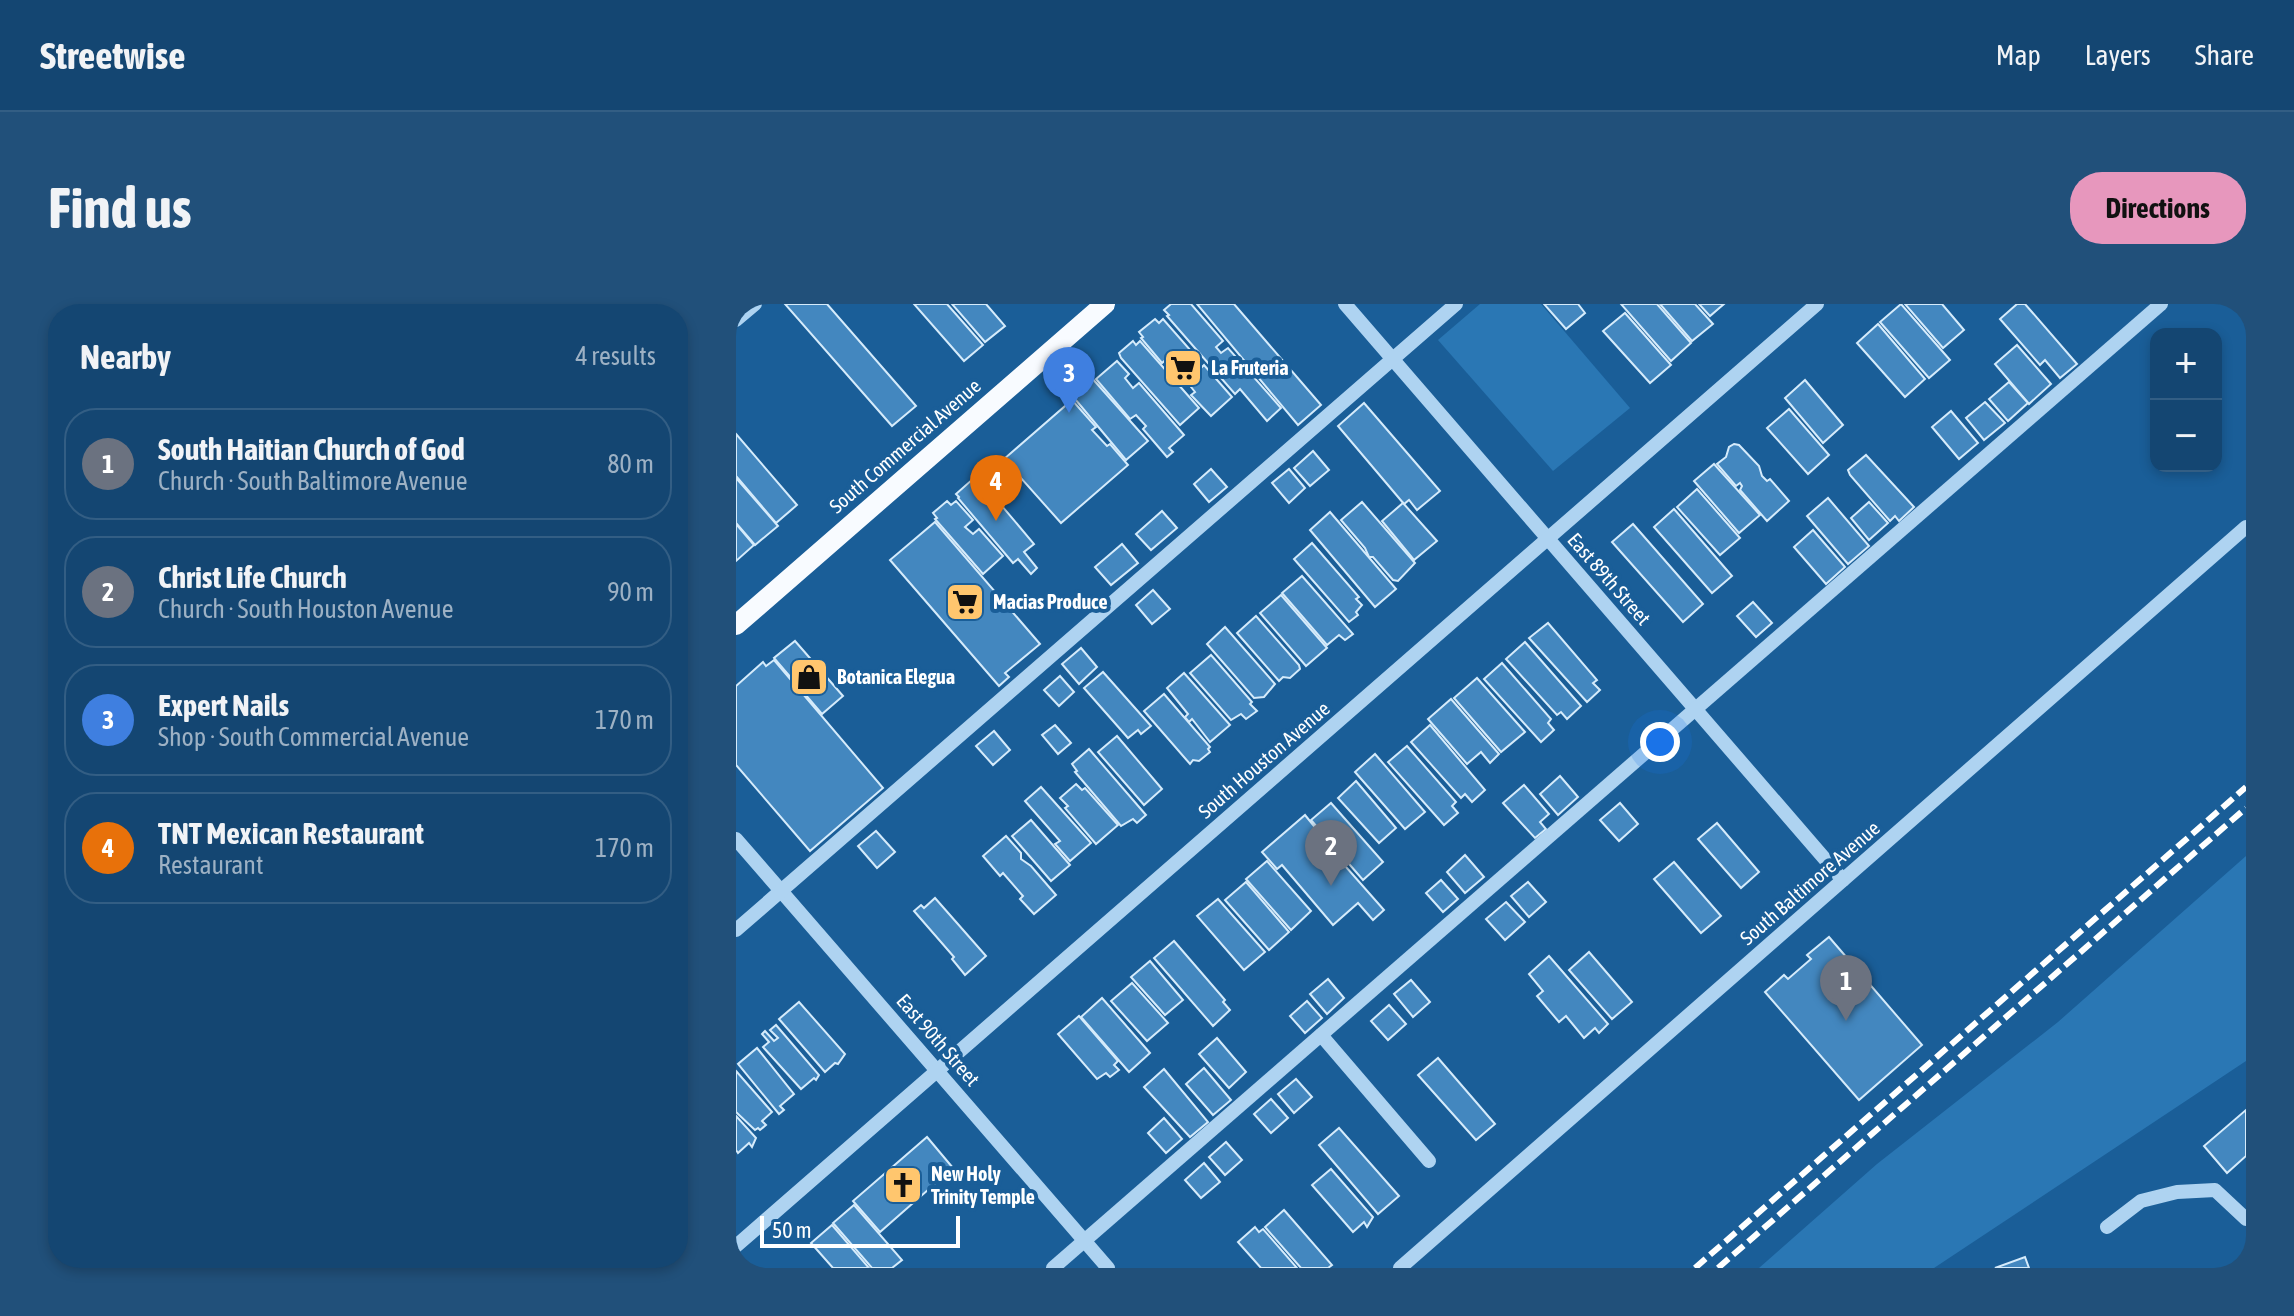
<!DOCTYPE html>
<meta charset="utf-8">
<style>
:root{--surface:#144672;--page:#21507a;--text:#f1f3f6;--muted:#9db1c4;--line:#335e84;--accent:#e797bd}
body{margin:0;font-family:"Asap Condensed",sans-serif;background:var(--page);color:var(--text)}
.controls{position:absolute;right:24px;top:24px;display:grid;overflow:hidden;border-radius:16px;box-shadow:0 4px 12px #0003}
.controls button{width:72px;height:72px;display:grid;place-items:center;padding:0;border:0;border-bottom:2px solid var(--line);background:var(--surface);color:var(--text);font:40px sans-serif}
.scale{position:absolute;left:24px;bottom:20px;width:200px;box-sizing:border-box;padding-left:8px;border:4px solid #fff;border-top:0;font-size:22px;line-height:28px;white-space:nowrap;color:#fff;-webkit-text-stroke:6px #1a5e98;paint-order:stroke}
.you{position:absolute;left:924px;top:438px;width:28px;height:28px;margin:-20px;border:6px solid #fff;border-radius:50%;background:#1a73e8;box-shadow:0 0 0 12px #1a73e833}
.badge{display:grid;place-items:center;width:52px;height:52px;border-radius:50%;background:var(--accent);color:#fff;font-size:26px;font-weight:700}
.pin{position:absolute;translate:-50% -66px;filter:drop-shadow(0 2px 4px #0008)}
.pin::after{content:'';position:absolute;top:42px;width:28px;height:24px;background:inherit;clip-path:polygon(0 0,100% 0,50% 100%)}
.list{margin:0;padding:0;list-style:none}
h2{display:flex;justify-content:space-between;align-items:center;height:104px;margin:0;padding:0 32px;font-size:34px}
h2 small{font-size:26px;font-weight:400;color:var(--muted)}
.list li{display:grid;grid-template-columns:52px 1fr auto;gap:24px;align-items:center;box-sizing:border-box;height:112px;margin:0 16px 16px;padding:0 16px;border:2px solid var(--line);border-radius:32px}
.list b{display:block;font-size:30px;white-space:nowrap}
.list p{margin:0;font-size:26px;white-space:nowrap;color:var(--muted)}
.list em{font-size:26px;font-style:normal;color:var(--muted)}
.map{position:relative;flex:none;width:1510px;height:964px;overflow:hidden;border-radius:32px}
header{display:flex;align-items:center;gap:48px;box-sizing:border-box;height:112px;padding:0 40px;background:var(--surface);border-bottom:2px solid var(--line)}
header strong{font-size:38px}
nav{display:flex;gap:44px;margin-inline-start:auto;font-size:28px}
.intro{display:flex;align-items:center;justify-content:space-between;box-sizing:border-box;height:192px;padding:0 48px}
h1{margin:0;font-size:56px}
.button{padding:20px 36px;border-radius:32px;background:var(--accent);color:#111;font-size:28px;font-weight:700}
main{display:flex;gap:48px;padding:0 48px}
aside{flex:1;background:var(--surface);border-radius:32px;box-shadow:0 4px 12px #0003}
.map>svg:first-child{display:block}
.green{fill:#2a77b4}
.building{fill:#4387bf;stroke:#d5ebfb;stroke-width:2}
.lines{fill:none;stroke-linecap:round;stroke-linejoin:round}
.minor{stroke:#aed3f1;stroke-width:14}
.major{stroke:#f8fbff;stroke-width:20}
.rail{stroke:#fff;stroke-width:6;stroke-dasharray:14 6;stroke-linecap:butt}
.labels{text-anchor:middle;stroke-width:8;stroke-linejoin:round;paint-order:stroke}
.poi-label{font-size:20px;font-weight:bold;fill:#fff;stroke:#1a5e98;text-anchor:start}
.street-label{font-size:20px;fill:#fff;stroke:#1a5e98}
</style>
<header>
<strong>Streetwise</strong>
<nav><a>Map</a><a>Layers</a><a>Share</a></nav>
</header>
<div class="intro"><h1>Find us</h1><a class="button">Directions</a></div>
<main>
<aside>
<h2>Nearby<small>4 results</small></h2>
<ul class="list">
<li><span class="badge" style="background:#6b7280">1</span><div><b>South Haitian Church of God</b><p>Church · South Baltimore Avenue</p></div><em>80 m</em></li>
<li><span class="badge" style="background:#6b7280">2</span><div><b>Christ Life Church</b><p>Church · South Houston Avenue</p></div><em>90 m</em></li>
<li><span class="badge" style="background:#3f7fe0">3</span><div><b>Expert Nails</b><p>Shop · South Commercial Avenue</p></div><em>170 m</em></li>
<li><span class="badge" style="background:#e8710a">4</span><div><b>TNT Mexican Restaurant</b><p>Restaurant</p></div><em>170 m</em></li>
</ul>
</aside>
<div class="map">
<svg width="1510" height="964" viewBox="0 0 1510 964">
<rect width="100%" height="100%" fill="#1a5e98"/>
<g class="green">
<polygon points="744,0 805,0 894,104 817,167 702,36"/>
<polygon points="1510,552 1510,757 1198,964 1023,964 1141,860 1322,718"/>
</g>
<g class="building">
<polygon points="49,0 91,0 180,102 156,122"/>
<polygon points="178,0 211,0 247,41 228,57"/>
<polygon points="216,0 250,0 269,22 249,38"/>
<polygon points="435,0 455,0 487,37 480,43 485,49 492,44 545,104 531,117 504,85 499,90 431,12 433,11 428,6"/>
<polygon points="461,0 498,0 585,101 562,121"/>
<polygon points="808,0 842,0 849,9 830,25"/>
<polygon points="885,0 921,0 955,39 935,57"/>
<polygon points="924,0 959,0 977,20 956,37"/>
<polygon points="963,0 988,0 974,12"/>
<polygon points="1165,0 1214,56 1193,74 1144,18"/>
<polygon points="1169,0 1206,0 1228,26 1207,44"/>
<polygon points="1281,0 1289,0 1341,60 1324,74 1309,56 1304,61 1264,15"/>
<polygon points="889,9 935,61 914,79 867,27"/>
<polygon points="419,15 423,19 427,15 463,56 454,62 460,69 468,61 496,93 475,112 455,91 459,88 451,78 447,80 435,67 441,62 433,53 426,59 405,34 407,33 403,28"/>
<polygon points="1142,20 1189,75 1169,93 1121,39"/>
<polygon points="397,37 400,41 404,37 463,104 444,121 385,54 383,49"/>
<polygon points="1281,41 1315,80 1293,100 1259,60"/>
<polygon points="381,57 393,70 389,74 397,84 403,79 448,131 433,144 437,148 431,153 407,125 410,122 400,111 394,115 360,75"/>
<polygon points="354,72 412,137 390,156 334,89"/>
<polygon points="1069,76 1107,121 1087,139 1049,94"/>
<polygon points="1273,78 1292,99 1272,117 1253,95"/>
<polygon points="336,96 360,123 356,126 371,142 374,140 392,161 325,219 268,155"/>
<polygon points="1249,98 1269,119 1248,136 1230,114"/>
<polygon points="628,99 704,187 681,206 673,196 668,200 602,122"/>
<polygon points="1053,105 1093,151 1072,170 1031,124"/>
<polygon points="1215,107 1242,139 1223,155 1196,123"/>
<polygon points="0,130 61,201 40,219 0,172"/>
<polygon points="998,140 1003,141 1023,162 1026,172 1031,177 1034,175 1053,197 1031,217 1004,186 1006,182 1004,179 1000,182 981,160 990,153 993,143"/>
<polygon points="577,147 593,166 574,182 558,164"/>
<polygon points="1130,151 1178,203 1163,217 1159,212 1154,217 1114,171 1112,166"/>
<polygon points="978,160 1024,211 1003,229 958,177"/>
<polygon points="475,165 491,183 473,198 458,180"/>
<polygon points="553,165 569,184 553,199 536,179"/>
<polygon points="0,174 42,222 19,241 0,219"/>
<polygon points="238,174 242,178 244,176 298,240 288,248 301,264 295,270 282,255 277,259 222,194 223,193 220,190"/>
<polygon points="961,185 1004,234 984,251 941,203"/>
<polygon points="1092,194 1133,242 1112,260 1071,212"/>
<polygon points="211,197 215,201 220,197 237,216 229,223 237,230 243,225 267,252 247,270 199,215 201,214 197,209"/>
<polygon points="626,198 679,259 662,277 657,276 637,253 633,253 629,244 605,216"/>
<polygon points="1133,198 1152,219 1133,236 1115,214"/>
<polygon points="667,199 701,237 678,256 646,217"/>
<polygon points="938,205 996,272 976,289 918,223"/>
<polygon points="426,207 441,224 415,246 400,230"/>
<polygon points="594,208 660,285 639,303 574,226"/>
<polygon points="199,218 304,340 269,369 273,373 263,382 154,256"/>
<polygon points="0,220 18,241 0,257"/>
<polygon points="897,220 967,300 947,318 876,238"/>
<polygon points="1077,226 1109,263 1090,280 1058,243"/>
<polygon points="576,239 623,293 620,295 626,301 620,308 622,311 613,318 558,255"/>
<polygon points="386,240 402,259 375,281 359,263"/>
<polygon points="566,272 617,330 609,336 603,331 591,341 546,289"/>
<polygon points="417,286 434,305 416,320 400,301"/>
<polygon points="545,291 591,344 570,362 524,309"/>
<polygon points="1017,298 1036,319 1020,333 1001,312"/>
<polygon points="520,312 563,361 564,365 554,374 547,373 543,377 501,329"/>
<polygon points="812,319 861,376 857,379 864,386 851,398 793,334"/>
<polygon points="489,323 539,380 528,393 518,394 471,340"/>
<polygon points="59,337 107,392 86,410 38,354"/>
<polygon points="789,338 845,402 831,415 825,408 821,411 770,355"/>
<polygon points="345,344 361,363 343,380 326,360"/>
<polygon points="475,351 516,398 514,400 521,407 510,415 505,410 495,416 454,369"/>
<polygon points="38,356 147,484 74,547 0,461 0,382 27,358 30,362"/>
<polygon points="766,359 815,415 812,419 818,426 805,438 748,375"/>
<polygon points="367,368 415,422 405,430 402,426 392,434 348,384"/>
<polygon points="448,369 494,421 474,438 456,415 453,418 449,413 452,410 431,384"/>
<polygon points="324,372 338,388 323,402 308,386"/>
<polygon points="741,374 789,428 765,448 718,394"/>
<polygon points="428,390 474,443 472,445 474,448 463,457 457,456 454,460 408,407"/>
<polygon points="715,395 763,450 754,459 745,448 731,460 692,415"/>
<polygon points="319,421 335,439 322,450 306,431"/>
<polygon points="694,421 749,486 736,498 729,490 725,494 675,438"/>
<polygon points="258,427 274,446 257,461 240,442"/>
<polygon points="381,432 426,485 408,501 362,448"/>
<polygon points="671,442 720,498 716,502 722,509 708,521 652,458"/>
<polygon points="353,445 410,511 401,519 397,515 385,522 339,468 341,467 336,460"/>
<polygon points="639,450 689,508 669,525 619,468"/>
<polygon points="824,472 842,493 822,511 804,490"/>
<polygon points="620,477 660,524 643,539 602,494"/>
<polygon points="340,480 346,486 349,484 382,521 360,540 329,504 332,502 324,494"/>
<polygon points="788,481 813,510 804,518 810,525 799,534 767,499"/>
<polygon points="305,483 355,539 334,557 319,540 324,537 289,497"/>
<polygon points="595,499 647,558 627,576 575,516"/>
<polygon points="884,499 902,520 883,537 864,516"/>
<polygon points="569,511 582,527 580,529 648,606 637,616 622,599 597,621 546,561 541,565 526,548"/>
<polygon points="295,516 334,561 315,577 276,532"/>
<polygon points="981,519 1023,568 1005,584 962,535"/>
<polygon points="140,527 159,548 141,564 122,542"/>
<polygon points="270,532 285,549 285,555 295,562 320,591 298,610 284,595 287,592 267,569 264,572 247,552"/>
<polygon points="729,551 748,573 729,589 711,568"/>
<polygon points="531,557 575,607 555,626 510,575"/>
<polygon points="938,558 985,612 965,629 918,575"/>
<polygon points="705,576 722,595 707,608 690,589"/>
<polygon points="510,578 553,628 533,646 489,596"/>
<polygon points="792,578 810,598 793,613 775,592"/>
<polygon points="199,594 250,652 229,671 216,655 218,653 178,607 185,601 188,604"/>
<polygon points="482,595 529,648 508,666 461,612"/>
<polygon points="770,598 789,618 769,636 750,615"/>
<polygon points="1093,633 1186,741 1123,796 1029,688 1048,671 1052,675 1075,655 1071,651"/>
<polygon points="438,637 489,696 487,698 494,706 477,722 418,654"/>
<polygon points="853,648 896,698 876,715 833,666"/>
<polygon points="813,652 872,720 863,729 859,724 848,734 830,712 823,718 801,692 807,687 793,670"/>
<polygon points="414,657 447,696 429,711 395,673"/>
<polygon points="592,675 608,694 591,710 574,690"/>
<polygon points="675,676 694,698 677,713 658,690"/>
<polygon points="396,679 432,719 411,737 375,697"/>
<polygon points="366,694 414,749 393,768 345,713"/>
<polygon points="571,697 586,714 569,729 554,712"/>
<polygon points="63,698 109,750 102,760 99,759 89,768 43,715"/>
<polygon points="653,701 670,720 652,736 635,717"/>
<polygon points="343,712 382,757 378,761 383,766 374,773 370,769 361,775 322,730"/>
<polygon points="40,721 83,771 80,776 78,774 65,785 27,743 33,738 26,730 29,727 38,737 42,734 34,726"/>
<polygon points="481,734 510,768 493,784 463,750"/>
<polygon points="21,744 58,790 44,802 48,806 43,810 2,760"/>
<polygon points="702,754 759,820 740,836 682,771"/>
<polygon points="468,764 495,796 477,811 450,780"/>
<polygon points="428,765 472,818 454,833 408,783"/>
<polygon points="0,767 36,808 26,817 30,821 24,826 22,824 19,826 0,808"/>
<polygon points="560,775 576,793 558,809 542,790"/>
<polygon points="535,795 552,814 535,829 518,810"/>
<polygon points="1510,806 1510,852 1491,869 1468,842"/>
<polygon points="0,812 20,834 16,843 13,839 2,849 0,846"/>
<polygon points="428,814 446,835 430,849 412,829"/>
<polygon points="603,824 663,892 642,910 583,841"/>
<polygon points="191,833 217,864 144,928 117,897"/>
<polygon points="490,838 506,856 489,871 473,853"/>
<polygon points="468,859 484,878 465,894 449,876"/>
<polygon points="595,865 637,913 631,923 628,918 617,928 576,881"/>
<polygon points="118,901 166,956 156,964 136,964 97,919"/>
<polygon points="548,906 596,961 592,964 565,964 529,923"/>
<polygon points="96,921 133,964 97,964 75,939"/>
<polygon points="519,923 523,928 527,925 561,964 525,964 502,938"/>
<polygon points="1289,953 1293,964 1259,964"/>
</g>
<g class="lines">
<g class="minor">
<polyline points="609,0 1107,576"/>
<polyline points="0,16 19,0"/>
<polyline points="0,535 372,964"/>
<polyline points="0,626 720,0"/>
<polyline points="585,731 693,857"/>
<polyline points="1371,923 1405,897 1441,888 1479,886 1510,915"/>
<polyline points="0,942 1081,0"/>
<polyline points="317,964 1425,0"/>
<polyline points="664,964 1510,223"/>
</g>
<polyline class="major" points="0,321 369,0"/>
<g class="rail">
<polyline points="959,964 1510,483"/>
<polyline points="982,964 1510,504"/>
</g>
</g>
<defs>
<symbol id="supermarket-square" viewBox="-11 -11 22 22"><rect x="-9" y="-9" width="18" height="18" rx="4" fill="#ffc66e" stroke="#1a5e98"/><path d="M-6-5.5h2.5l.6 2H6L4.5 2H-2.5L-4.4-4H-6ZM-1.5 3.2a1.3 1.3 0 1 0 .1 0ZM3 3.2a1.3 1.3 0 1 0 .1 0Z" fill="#111"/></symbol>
<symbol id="shop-square" viewBox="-11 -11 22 22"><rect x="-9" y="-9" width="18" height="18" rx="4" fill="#ffc66e" stroke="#1a5e98"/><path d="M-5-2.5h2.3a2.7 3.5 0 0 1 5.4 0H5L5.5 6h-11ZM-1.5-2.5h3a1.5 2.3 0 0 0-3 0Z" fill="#111"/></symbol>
<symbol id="church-square" viewBox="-11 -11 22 22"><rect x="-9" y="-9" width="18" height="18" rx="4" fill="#ffc66e" stroke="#1a5e98"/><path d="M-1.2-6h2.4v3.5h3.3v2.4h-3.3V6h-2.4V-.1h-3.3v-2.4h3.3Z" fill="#111"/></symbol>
</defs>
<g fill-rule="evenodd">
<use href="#supermarket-square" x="425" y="42" width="44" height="44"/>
<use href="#supermarket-square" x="207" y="276" width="44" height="44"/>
<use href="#shop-square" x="51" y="351" width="44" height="44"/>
<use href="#church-square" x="145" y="859" width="44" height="44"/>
</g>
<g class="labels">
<g class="poi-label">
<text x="475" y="71">La Fruteria</text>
<text x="257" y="305">Macias Produce</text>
<text x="101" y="380">Botanica Elegua</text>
<text x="195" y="877">New Holy<tspan x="195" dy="23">Trinity Temple</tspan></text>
</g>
<g class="street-label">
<text transform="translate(169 142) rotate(-41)" y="7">South Commercial Avenue</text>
<text transform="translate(873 275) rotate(49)" y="7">East 89th Street</text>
<text transform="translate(528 456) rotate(-41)" y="7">South Houston Avenue</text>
<text transform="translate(1074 579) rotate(-41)" y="7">South Baltimore Avenue</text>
<text transform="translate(202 736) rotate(49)" y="7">East 90th Street</text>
</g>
</g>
</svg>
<div class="controls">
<button>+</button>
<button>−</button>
</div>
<div class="scale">50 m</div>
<div class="you"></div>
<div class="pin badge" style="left:1110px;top:717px;background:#6b7280">1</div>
<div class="pin badge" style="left:595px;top:582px;background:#6b7280">2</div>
<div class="pin badge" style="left:333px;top:109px;background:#3f7fe0">3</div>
<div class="pin badge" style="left:260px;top:217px;background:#e8710a">4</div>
</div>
</main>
